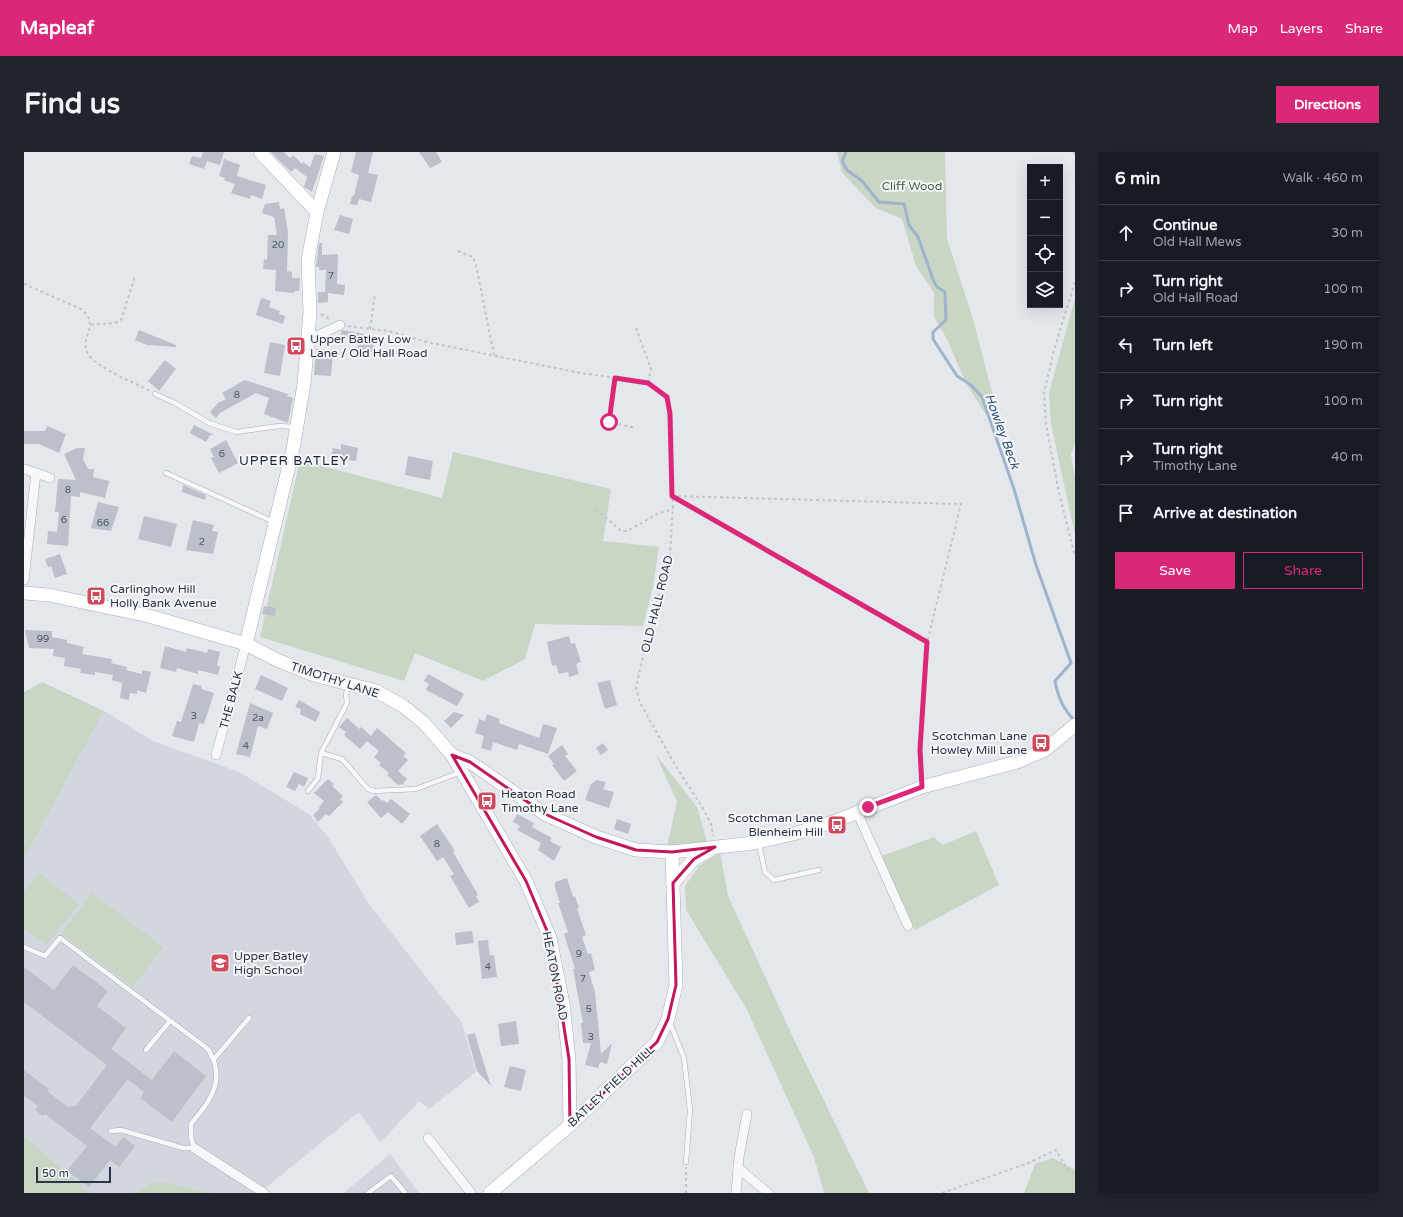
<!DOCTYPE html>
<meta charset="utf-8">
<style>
:root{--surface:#171b24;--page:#20242c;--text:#f1f3f6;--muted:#9ea1a6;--line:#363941;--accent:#db2777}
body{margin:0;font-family:"Varela Round",sans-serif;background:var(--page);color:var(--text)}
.controls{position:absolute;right:12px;top:12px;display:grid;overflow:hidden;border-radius:0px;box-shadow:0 4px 16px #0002}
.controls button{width:36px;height:36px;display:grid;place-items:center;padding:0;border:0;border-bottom:1px solid var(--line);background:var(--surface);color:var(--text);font:20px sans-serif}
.scale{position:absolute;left:12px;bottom:10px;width:75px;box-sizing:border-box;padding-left:4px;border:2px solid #2b3445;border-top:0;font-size:11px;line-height:14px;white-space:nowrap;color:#2b3445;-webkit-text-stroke:3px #f4f6f9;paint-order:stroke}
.stop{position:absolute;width:12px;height:12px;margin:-9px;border:3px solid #db2777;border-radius:50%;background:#fff}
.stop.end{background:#db2777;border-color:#fff;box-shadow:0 1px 4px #0008}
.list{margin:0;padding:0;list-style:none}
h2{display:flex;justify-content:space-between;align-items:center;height:52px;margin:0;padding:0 16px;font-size:17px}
h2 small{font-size:13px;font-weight:400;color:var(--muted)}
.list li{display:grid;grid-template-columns:26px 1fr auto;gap:12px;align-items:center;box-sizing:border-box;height:56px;padding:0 16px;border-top:1px solid var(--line)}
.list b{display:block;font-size:15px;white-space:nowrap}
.list p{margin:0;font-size:13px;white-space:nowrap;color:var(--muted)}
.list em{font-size:13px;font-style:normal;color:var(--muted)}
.actions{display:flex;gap:8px;padding:12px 16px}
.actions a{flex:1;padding:9px 0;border:1px solid var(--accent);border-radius:0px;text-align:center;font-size:14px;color:var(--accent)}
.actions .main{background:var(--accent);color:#fff}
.icon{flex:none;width:22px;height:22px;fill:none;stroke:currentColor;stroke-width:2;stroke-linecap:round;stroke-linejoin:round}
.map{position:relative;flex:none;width:1051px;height:1041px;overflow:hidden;border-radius:0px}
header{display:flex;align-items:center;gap:24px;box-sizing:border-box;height:56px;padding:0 20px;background:var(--accent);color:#fff}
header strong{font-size:19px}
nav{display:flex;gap:22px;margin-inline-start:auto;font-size:14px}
.intro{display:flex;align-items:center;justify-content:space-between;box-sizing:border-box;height:96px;padding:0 24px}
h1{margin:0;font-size:28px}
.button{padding:10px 18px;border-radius:0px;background:var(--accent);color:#fff;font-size:14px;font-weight:700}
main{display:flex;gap:24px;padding:0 24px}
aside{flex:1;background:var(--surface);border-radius:0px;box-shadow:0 4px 16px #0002}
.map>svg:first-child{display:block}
.built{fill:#d2d6de}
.green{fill:#c9d6c5}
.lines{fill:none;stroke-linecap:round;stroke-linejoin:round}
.stream{stroke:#9fb4cc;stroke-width:3}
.building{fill:#bbc0ca}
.lane-casing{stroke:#a9aeb7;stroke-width:5.5}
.street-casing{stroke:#a9aeb7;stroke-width:10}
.secondary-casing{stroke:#a9aeb7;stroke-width:14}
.path{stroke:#c2c5cb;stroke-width:2;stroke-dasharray:3 3;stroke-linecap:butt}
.lane{stroke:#f7f8fa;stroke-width:4.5}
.street{stroke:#f7f8fa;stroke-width:9}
.secondary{stroke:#fff;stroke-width:13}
.route{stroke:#db2777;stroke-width:5}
.marked{fill:none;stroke:#c2185b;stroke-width:3;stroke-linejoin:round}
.labels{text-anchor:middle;stroke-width:4;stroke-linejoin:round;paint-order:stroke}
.number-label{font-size:10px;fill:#4f5766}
.park-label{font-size:12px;fill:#3f6138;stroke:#f4f6f9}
.poi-label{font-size:12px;fill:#2b3445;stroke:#f4f6f9;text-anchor:start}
.street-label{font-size:12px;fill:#2b3445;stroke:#f4f6f9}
.water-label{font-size:13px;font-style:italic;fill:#34527a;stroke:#f4f6f9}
.neighbourhood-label{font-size:13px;letter-spacing:1px;fill:#1d2536;stroke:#f4f6f9}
</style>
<header>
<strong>Mapleaf</strong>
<nav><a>Map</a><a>Layers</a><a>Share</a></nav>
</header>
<div class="intro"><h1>Find us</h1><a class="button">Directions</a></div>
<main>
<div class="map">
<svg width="1051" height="1041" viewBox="0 0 1051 1041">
<rect width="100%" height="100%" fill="#e4e7ec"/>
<g class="built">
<polygon points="80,559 129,589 215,620 285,662 304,685 345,752 438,871 452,920 405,957 395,949 356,991 335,960 235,1041 190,1041 133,1029 109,1041 66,1041 0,984 0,707"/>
<polygon points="366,1002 395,1041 320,1041"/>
</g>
<g class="green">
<polygon points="813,0 921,0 923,87 949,167 969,244 962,263 941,229 923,187 910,165 910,141 892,114 878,67 852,56 834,38 818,20"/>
<polygon points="1051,146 1051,291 1047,303 1051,325 1051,383 1027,272 1025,241"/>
<polygon points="429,300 587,337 579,389 635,395 629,434 619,474 511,472 501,507 459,529 391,501 380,529 236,485 276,308 418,346"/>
<polygon points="18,530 80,559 0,707 0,540"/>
<polygon points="632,603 673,655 683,690 643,694 653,650"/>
<polygon points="952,679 975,733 891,778 858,704 910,685 919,693"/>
<polygon points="696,700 704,744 767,881 845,1041 800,1041 790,1005 722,856 662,758 661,734 676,713"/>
<polygon points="15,721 55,752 22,793 0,776 0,740"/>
<polygon points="68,741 139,795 109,835 37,782"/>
<polygon points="0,984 66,1041 0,1041"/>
<polygon points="1029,1006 1051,1018 1051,1041 1000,1041 1011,1012"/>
<polygon points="133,1029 190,1041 109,1041"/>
</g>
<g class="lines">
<path class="stream" d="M 822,0 L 818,9 L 823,18 L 838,29 L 855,50 L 880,52 L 885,73 L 894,85 L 910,130 L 913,135 L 921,140 L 922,168 L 909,180 L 909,187 L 933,224 L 947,233 L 958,245 L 990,337 L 1012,413 L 1047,511 L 1031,529 C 1034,545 1039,557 1051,569"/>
</g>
<g class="building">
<polygon points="179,0 200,0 196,13 183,9 180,17 165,12 168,4 177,6"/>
<polygon points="247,0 260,0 266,6 269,3 278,12 279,10 286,15 291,2 300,4 288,40 280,35 283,25 271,16 267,20"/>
<polygon points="332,0 349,0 344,21 354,23 347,50 335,47 333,53 326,52 328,44 330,44 335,23 327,20"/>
<polygon points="395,0 412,0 418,10 406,16"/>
<polygon points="200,7 216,13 213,24 242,33 238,47 227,43 226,47 207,41 211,32 200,28 201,26 195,24"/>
<polygon points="255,50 256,57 260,56 264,80 263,119 268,120 268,126 276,126 275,139 270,139 270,141 251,139 252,118 239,117 240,107 243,108 244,83 253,83 250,65 238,61 241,52"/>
<polygon points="316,63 329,67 325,82 310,78"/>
<polygon points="295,91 298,91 298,103 314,102 313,132 321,133 320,143 304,141 304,150 294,151 294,140 301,140 302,118 295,118 295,115 292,115"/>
<polygon points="237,146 247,149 245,155 256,159 255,162 261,164 259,172 232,163"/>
<polygon points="115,178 152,193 152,195 123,193 111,188"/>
<polygon points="318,178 351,184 348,200 333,198 335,189 316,185"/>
<polygon points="246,190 261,193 256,224 240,221"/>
<polygon points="292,197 309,198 307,224 290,223"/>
<polygon points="141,208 152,217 135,239 124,229"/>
<polygon points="221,228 264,242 263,244 269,246 264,271 240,262 245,246 232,241 196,261 192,266 186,260 194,251 202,247 198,241"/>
<polygon points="170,273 190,283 186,283 182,290 166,281"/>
<polygon points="23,274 42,282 35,301 15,292 0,292 0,279 21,279"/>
<polygon points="202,288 214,311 195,321 187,306 190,305 186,297"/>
<polygon points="317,292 334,296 332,309 307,305 309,296 317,298"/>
<polygon points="53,296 61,296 59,307 64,317 70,317 69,325 85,329 81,346 56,340 56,345 47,344 44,394 23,392 24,379 33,380 35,360 31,360 34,327 52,328 40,302"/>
<polygon points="384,304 409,309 406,328 381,323"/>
<polygon points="159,333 182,343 181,348 158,340"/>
<polygon points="74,350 95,355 87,379 67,376"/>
<polygon points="120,364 153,372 147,395 114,387"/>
<polygon points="169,368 190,373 188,379 194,380 189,402 162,398"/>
<polygon points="36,402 43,422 31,426 27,414 24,415 21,407"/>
<polygon points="240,454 252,456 251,464 238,462"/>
<polygon points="1,478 28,479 28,485 43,488 43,491 60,495 58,502 88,507 87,511 103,515 102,518 118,522 118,518 127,520 122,541 113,538 113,542 106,541 105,548 96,546 98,531 88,528 89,523 71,520 71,523 56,521 57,517 40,514 41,506 29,504 30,497 5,496"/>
<polygon points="545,484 547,492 551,491 557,510 552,512 555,522 545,525 544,520 535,522 532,513 528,514 523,490"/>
<polygon points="141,494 162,500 163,496 183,501 184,497 196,500 193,514 196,514 194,523 174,518 174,522 153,516 152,520 136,516"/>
<polygon points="404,522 440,542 433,554 402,538 405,532 400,529"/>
<polygon points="237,523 264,536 258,549 231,537"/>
<polygon points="586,528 593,553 581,557 573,531"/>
<polygon points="169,532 178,534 177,537 190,541 180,572 175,571 170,590 148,584 153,569 157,570"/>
<polygon points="275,548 296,560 292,570 276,562 277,557 271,555"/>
<polygon points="226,551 249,561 243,577 234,574 226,605 212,602"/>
<polygon points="430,560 440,563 427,576 420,569"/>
<polygon points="463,562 476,567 475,571 515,586 519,572 533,576 524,602 495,592 493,598 469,590 467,599 457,596 460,584 451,581 455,567 461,569"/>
<polygon points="323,566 335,577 337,575 347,584 353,576 382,601 379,604 384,608 374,619 383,627 379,632 374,633 363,623 365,621 355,613 357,611 350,605 355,599 343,589 336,597 320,583 322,580 315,575"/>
<polygon points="579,591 584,598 577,603 572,596"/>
<polygon points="538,593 544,602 541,604 553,619 540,629 528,613 530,612 524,604"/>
<polygon points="270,620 284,626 280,635 275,632 271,639 262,635"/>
<polygon points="304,627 310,632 308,634 319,644 316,647 319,650 305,664 302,662 294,670 289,663 296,656 295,655 300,649 290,641"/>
<polygon points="573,628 582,630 579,637 590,640 585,656 561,648 567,632"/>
<polygon points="352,643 358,649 359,648 363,651 367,647 386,662 378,672 364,660 357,666 343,650"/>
<polygon points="493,662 510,671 508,675 528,686 526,689 537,695 530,709 514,698 517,691 493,678 496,674 489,670"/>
<polygon points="593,667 607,672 604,682 590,677"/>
<polygon points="413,672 431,699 429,700 454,743 452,744 455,750 445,756 426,724 430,722 419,705 413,709 396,684"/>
<polygon points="543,726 549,745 551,744 555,756 553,757 562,783 558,785 564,802 567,801 571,818 565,820 571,840 577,902 588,891 583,912 576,910 574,916 561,913 567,891 559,891 557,871 559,871 549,817 551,817 540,782 544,780 534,751 536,751 531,735 531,730"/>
<polygon points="448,779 450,791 432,793 431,781"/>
<polygon points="464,788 466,804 470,803 473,825 458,827 454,789"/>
<polygon points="49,813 84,839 73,854 102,876 87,897 128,928 150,899 182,924 148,970 116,946 120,940 104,927 66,976 92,995 99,985 111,994 95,1015 86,1008 65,1035 43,1019 63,994 21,962 19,964 11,958 14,954 0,944 0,918 25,937 23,939 44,955 52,954 83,913 0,850 0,815 30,838"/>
<polygon points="492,869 495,892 477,894 474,872"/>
<polygon points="451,881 456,899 467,934 453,919 443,883"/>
<polygon points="486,914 502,918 497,939 480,935"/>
</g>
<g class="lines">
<defs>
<g id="lane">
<polyline points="131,242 151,251 185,271 212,280 255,274 271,275"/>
<polyline points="142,321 250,370"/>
<polyline points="297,601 318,607 344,637 350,639 392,637 437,620"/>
<polyline points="284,639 294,626 297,601 323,551 322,542 325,534"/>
<polyline points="735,692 741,720 750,728 795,718"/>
<path d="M 0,795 L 21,804 L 36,786 L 184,897 C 203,928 187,947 167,972 L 167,985 L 170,996 L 159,996 L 97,978 L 87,979"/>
<polyline points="646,871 660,906 666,958 662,1010"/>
<polyline points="122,898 146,869"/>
<polyline points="190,907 225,866"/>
<polyline points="344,1041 367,1024 381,1041"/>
</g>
<g id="street">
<polyline points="284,188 316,173"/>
<polyline points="0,317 12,321"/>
<polyline points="0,428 12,321 26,326"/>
<polyline points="192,603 222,492"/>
<polyline points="833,660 884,774"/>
<polyline points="404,986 447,1041"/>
<polyline points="170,996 240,1041"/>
<polyline points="714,1016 744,1041"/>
<polyline points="712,1041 715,1005 723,962"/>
</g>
<g id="secondary">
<polyline points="236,0 293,60"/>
<polyline points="0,441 25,443 125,464 222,492 253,508 290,523 352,539 379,554 400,571 428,603 446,610 521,662 572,685 612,698 648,700 730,691 773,681 809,670 898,635 993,610 1021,598 1051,573"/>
<polyline points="222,492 269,297 280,232 286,160 284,108 293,60 310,0"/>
<polyline points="428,603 502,729 526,786 539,852 545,907 546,973"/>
<polyline points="649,731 670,707 686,698"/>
<polyline points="466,1041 546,973 633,890 644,867 652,833 648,700"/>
</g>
</defs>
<use href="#lane" class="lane-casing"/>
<use href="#street" class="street-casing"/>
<use href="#secondary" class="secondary-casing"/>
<g class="path">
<polyline points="1050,0 1051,4"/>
<polyline points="434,99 449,105 452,113 470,203"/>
<polyline points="1051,130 1030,198 1020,241 1022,272 1035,341 1051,404"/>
<path d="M 0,132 L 57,157 C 78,174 54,185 64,202 C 71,215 111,231 126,239"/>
<polyline points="297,162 307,168"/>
<path d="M 67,173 C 77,170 88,174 97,168 L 111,124"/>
<polyline points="324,174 364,179 403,190 551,220 624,231 643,245 647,262 647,324 649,354 646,403 627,470 612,535 616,551 654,618 677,653 687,672 689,684"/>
<polyline points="612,176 627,217 624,231"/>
<polyline points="346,177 351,141"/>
<polyline points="591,226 585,270 612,276"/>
<polyline points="648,344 937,352 903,491 896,597 898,624"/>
<polyline points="649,345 903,491"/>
<polyline points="572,357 597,379 603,379 633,362 649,357"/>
<polyline points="662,1041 662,1015"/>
<polyline points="918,1041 1002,1012 1032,998 1043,1017 1051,1021"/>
</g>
<use href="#lane" class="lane"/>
<use href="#street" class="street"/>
<use href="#secondary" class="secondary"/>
</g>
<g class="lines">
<polyline class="route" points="585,270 591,226 624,231 643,245 646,262 648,344 903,490 896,597 898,635 844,655"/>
</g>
<path class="marked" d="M 428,603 L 446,610 L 521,662 L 572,685 L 612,698 L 648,700 L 691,695 L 670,707 L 649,731 L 652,833 L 644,867 L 633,890 L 546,973 L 545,907 L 526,786 L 502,729 Z"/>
<defs>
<symbol id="bus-square" viewBox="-11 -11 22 22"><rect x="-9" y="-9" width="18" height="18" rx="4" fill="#d1495b" stroke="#f4f6f9"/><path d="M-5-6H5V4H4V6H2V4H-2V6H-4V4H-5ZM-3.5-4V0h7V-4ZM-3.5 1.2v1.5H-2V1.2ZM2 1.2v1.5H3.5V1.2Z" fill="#fff"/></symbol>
<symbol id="school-square" viewBox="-11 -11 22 22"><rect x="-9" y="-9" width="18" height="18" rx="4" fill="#d1495b" stroke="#f4f6f9"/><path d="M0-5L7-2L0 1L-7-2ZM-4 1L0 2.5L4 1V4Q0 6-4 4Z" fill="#fff"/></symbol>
</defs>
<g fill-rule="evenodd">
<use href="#bus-square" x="261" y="183" width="22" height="22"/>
<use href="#bus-square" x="61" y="433" width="22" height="22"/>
<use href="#bus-square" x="1006" y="580" width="22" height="22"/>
<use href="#bus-square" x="452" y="638" width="22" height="22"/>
<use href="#bus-square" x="802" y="662" width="22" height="22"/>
<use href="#school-square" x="185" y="800" width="22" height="22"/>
</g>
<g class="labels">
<g class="number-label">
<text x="254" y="96">20</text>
<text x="307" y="127">7</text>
<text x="213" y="246">8</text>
<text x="198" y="305">6</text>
<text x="44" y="341">8</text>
<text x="40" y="371">6</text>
<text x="79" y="374">66</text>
<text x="178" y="393">2</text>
<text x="19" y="490">99</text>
<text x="170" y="567">3</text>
<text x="234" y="569">2a</text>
<text x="222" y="597">4</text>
<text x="413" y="695">8</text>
<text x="555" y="805">9</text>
<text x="464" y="818">4</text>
<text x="559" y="830">7</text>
<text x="565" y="860">5</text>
<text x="567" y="888">3</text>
</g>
<g class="park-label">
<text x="888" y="38">Cliff Wood</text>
</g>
<g class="poi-label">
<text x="286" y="191">Upper Batley Low<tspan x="286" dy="14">Lane / Old Hall Road</tspan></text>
<text x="86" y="441">Carlinghow Hill<tspan x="86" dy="14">Holly Bank Avenue</tspan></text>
<text x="1003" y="588" text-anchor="end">Scotchman Lane<tspan x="1003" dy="14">Howley Mill Lane</tspan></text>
<text x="477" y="646">Heaton Road<tspan x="477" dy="14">Timothy Lane</tspan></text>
<text x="799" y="670" text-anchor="end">Scotchman Lane<tspan x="799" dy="14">Blenheim Hill</tspan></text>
<text x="210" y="808">Upper Batley<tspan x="210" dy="14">High School</tspan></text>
</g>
<g class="street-label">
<text transform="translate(633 452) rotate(-76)" y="4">OLD HALL ROAD</text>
<text transform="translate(311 528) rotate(18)" y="4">TIMOTHY LANE</text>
<text transform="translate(207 548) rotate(-75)" y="4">THE BALK</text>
<text transform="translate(531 824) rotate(79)" y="4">HEATON ROAD</text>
<text transform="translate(587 934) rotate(-43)" y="4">BATLEY FIELD HILL</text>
</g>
<g class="water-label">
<text transform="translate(979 279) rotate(70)" y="5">Howley Beck</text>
</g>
<g class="neighbourhood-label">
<text x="270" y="313">UPPER BATLEY</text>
</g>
</g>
</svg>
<div class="controls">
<button>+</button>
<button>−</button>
<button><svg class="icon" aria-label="locate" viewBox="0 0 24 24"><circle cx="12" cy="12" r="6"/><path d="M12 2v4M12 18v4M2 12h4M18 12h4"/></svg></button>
<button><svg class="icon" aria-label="layers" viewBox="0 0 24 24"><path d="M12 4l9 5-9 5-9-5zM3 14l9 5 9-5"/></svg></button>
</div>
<div class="scale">50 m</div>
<div class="stop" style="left:585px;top:270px"></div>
<div class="stop end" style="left:844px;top:655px"></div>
</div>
<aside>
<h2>6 min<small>Walk · 460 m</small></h2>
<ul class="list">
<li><svg class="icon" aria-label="ahead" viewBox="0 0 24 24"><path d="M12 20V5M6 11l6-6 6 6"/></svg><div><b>Continue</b><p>Old Hall Mews</p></div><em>30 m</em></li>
<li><svg class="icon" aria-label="right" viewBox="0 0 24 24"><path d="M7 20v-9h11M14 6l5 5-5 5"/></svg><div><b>Turn right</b><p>Old Hall Road</p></div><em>100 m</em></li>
<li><svg class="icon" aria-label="left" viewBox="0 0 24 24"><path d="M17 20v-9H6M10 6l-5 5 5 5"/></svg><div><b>Turn left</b></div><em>190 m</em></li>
<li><svg class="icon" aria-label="right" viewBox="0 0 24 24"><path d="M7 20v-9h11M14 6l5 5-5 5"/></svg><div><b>Turn right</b></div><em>100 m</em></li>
<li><svg class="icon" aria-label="right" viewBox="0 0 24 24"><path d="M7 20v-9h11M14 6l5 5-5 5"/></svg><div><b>Turn right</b><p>Timothy Lane</p></div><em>40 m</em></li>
<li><svg class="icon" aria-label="arrive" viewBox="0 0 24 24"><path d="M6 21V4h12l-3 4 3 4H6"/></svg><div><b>Arrive at destination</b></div></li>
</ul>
<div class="actions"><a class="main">Save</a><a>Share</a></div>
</aside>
</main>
